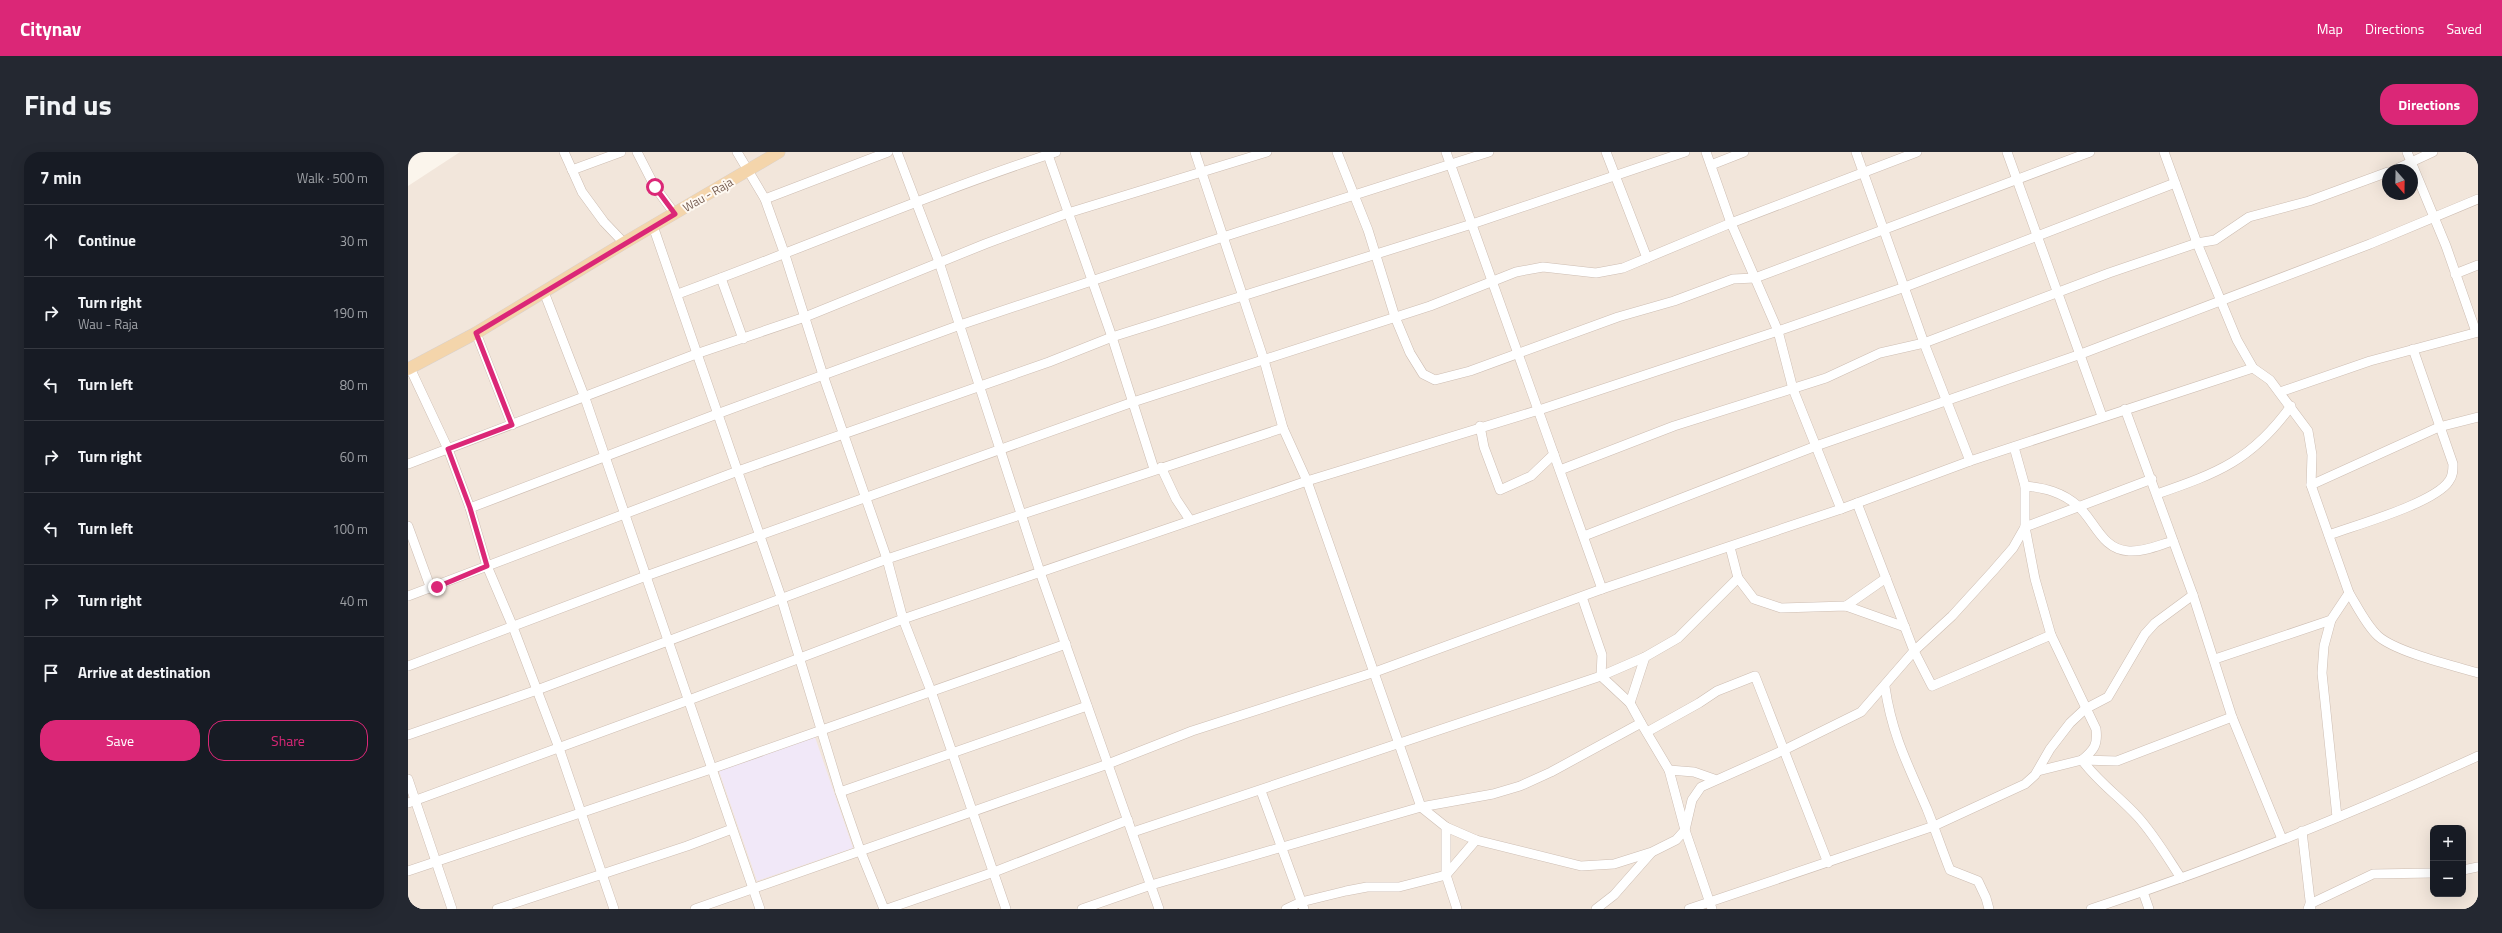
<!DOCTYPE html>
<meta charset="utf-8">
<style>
:root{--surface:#171b24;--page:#242831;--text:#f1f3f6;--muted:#9ea1a6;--line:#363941;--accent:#db2777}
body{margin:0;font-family:"Titillium Web",sans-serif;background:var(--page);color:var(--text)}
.controls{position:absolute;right:12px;bottom:12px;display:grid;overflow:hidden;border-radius:8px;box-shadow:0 4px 16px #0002}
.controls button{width:36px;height:36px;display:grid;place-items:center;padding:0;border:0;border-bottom:1px solid var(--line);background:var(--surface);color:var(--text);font:20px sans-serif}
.compass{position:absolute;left:1974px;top:12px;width:36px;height:36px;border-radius:50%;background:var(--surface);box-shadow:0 4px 16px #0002;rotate:160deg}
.stop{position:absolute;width:12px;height:12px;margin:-9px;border:3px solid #db2777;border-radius:50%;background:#fff}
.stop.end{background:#db2777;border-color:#fff;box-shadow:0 1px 4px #0008}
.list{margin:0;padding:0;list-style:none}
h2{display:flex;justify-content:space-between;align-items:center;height:52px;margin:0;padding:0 16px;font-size:17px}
h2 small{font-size:13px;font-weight:400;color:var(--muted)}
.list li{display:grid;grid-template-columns:26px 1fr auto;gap:12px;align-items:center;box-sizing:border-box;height:72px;padding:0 16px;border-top:1px solid var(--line)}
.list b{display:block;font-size:15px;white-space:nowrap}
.list p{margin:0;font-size:13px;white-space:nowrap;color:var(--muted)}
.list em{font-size:13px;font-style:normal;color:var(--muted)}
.actions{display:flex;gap:8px;padding:12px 16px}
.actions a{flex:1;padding:9px 0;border:1px solid var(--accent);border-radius:16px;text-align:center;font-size:14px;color:var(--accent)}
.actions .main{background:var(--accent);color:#fff}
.icon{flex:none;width:22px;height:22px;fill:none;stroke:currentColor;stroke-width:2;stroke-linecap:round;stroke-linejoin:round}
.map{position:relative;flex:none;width:2070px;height:757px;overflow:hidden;border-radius:16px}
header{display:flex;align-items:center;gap:24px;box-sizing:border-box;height:56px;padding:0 20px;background:var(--accent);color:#fff}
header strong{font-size:19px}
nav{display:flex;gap:22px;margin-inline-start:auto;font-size:14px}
.intro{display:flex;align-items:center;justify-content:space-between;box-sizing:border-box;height:96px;padding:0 24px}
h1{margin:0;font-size:28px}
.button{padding:10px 18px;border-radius:16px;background:var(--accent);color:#fff;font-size:14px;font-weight:700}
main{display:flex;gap:24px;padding:0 24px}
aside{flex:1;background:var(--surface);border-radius:16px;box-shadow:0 4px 16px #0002}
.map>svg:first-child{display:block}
.residential{fill:#f2e6db;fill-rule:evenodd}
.education{fill:#f1e8f8}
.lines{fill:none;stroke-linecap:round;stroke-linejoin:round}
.minor-casing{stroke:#cdbdb2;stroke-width:10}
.major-casing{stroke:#d8d1ce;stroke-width:13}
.minor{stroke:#fff;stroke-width:9}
.major{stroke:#f4d5ab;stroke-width:12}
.route{stroke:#db2777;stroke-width:5}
.labels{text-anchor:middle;stroke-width:4;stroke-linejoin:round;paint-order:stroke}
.street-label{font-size:12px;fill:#755b50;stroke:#fef9f2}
</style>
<header>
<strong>Citynav</strong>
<nav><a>Map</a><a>Directions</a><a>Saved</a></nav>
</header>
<div class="intro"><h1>Find us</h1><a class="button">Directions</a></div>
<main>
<aside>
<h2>7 min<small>Walk · 500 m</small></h2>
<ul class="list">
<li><svg class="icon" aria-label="ahead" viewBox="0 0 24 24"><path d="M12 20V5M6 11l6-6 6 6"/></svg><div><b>Continue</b></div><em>30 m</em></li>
<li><svg class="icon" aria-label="right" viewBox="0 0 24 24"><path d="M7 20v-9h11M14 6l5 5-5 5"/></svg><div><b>Turn right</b><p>Wau - Raja</p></div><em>190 m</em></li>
<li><svg class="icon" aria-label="left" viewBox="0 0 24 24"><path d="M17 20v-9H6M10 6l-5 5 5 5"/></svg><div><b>Turn left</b></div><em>80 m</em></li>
<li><svg class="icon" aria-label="right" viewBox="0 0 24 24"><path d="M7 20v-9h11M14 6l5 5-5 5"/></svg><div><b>Turn right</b></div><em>60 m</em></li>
<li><svg class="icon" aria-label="left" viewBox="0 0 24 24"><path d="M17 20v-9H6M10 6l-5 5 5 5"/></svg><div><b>Turn left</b></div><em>100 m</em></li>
<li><svg class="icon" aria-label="right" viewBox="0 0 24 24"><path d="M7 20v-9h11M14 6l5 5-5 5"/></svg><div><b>Turn right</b></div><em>40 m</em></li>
<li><svg class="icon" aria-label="arrive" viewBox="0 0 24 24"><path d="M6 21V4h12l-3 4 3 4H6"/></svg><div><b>Arrive at destination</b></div></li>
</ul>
<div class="actions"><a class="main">Save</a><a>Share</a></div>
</aside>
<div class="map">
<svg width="2070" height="757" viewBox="0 0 2070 757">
<rect width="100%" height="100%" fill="#fbf5ec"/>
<path class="residential" d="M 52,0 L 2070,0 L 2070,757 L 0,757 L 0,34 ZM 1980,18 L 2004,18 L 2004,42 L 1980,42 ZM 2025,676 L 2055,676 L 2055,742 L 2025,742 Z"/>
<polygon class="education" points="407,585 445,696 349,729 311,619"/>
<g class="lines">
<defs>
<g id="minor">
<polyline points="156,0 174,40 196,70 216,91"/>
<polyline points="229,0 247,35 267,62"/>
<polyline points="329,0 357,47 377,103 415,223 479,407 495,467 523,539 598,757"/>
<polyline points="489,0 531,110 632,420 751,757"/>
<polyline points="639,0 704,185 746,317"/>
<polyline points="787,0 856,208 875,276 899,329 1013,655 1038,675 1038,723 1049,757"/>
<polyline points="929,0 960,78 987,165 1002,201 1015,222 1027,228 1062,219 1210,165 1266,149 1325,127 1347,126 1682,0"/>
<polyline points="1038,0 1194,437"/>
<polyline points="1198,0 1239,106"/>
<polyline points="1298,0 1323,71 1370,179 1385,237 1433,357"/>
<polyline points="1448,0 1516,191 1562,309"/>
<polyline points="1599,0 1694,264"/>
<path d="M 1756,0 L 1789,91 L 1829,188 L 1845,216 L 1862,228 L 1900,279 L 1904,303 L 1903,333 L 1941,441 C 1949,454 1958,473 1970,484 C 1988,500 2046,514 2070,521"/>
<polyline points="1999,0 2038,94 2068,180"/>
<polyline points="1303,13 1336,0"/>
<polyline points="164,18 213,0"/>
<polyline points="1986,18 2025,0"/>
<polyline points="357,47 480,0"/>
<polyline points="245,74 373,445 432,640 452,698 476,757"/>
<polyline points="2047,122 2070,113"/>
<polyline points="313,126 335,187"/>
<polyline points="136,140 177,246 352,757"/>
<path d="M 270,142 C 396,96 520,42 648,0"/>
<polyline points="68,181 104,273"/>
<polyline points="2,216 40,297 62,356 79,414 105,475 151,596 206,757"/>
<polyline points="1872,240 1962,209 2070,180"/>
<polyline points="1717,257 1785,443 1824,565 1874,687"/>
<polyline points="1072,274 1076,295 1092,338 1123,324 1146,302"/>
<polyline points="0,312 288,202 397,165 577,92 660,61 859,0"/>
<polyline points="753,315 768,347 782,368"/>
<polyline points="1152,318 1266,274 1418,226 1472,201 1516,191 1701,121 1789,91 1807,88 1841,65 1901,49 1980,20"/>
<polyline points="1903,333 2031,275 2070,265"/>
<path d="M 1617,334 C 1637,336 1654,340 1670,354 C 1687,369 1694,398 1721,399 C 1736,400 1751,393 1765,389"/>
<path d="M 1749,342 C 1810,321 1844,308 1883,254"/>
<path d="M 1449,351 L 1506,499 L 1524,534 L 1643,483 L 1688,577 C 1690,593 1686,598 1674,608"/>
<polyline points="62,356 309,262 552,173 815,85 1081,0"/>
<polyline points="0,374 23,437"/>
<path d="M 1921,383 C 1948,373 2027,351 2041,329 C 2045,324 2045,318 2045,312 L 2005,197"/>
<polyline points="1176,384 1408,294 1673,202 1962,92 2070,47"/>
<polyline points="1322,395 1330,426 1346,447 1373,456 1438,454 1497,475"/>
<polyline points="0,444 330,319 641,210 704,185 1064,72 1277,0"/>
<polyline points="1174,445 1194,503 1193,524"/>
<polyline points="1438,454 1478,426"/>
<polyline points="1643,483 1627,427 1617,375 1744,327"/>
<polyline points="1807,507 1923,468"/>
<polyline points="0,514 238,424 725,250 1022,154 1108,120 1135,115 1188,121 1215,116 1323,71 1509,0"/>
<polyline points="1193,524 1222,551 1233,571"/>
<path d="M 1477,535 C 1484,583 1500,613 1519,657 C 1527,677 1534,698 1542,718 L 1570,729 L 1578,746 L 1581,757"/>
<polyline points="1222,551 1237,505"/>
<polyline points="1239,580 1291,551 1309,539 1347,524 1420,711"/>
<polyline points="0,583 129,538 479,407 875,276"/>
<path d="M 1674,608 C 1690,630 1712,645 1730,665 C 1747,684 1759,705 1773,726"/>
<polyline points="1261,618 1286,620 1306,627"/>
<polyline points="1630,619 1674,608 1709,609 1824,565"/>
<polyline points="0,627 44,757"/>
<polyline points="853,639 896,757"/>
<polyline points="432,640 679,554"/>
<polyline points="0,651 281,548 495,467 899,329 1131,258 1370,179 1497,135 1767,31"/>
<polyline points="1929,665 1914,521 1916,494 1923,468 1941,441"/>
<polyline points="1038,675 1068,688 1173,714 1206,712 1244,700 1268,688 1277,678 1284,648 1293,635 1376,598 1453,560 1506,499 1544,464 1585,419 1605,396 1617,375 1617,334 1606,295"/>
<polyline points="1894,679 1903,757"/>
<polyline points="725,680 1193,524 1237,505 1270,486 1330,426"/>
<polyline points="2055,718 2070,715"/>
<polyline points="0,719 303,617 658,492"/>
<polyline points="1735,740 1741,757"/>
<polyline points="89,757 279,694 324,677"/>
<polyline points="287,757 700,612 784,579 967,520 1194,437 1433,357 1562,309 1845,216"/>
<polyline points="479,757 586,720 720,668"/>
<polyline points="674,757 743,733 1013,655 1085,642 1112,634 1143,620 1233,571 1261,618 1277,678 1304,757"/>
<polyline points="878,757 893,750 938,739 959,735 991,735 1038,723 1068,688"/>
<polyline points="1188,757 1206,743 1243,701"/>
<polyline points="1281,757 1526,674 1617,632 1627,623 1642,597 1662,571 1677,557 1700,545 1737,482 1747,471 1785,443"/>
<path d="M 1683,757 C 1814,714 1944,662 2070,604"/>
<polyline points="1900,757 1902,752 1965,722 2025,721"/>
</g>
<polyline id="major" points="0,217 68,181 216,91 371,0"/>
</defs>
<use href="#minor" class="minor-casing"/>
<use href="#major" class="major-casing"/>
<use href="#minor" class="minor"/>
<use href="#major" class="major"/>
</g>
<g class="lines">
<polyline class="route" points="29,435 79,414 62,356 40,297 104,273 68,181 267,62 247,35"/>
</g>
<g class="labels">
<g class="street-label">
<text transform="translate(300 43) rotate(-30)" y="4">Wau - Raja</text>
</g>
</g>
</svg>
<div class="controls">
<button>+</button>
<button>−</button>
</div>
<svg class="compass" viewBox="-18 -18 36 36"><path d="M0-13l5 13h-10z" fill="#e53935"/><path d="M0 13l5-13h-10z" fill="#9ea1a6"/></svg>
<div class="stop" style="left:247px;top:35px"></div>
<div class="stop end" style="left:29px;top:435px"></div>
</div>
</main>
